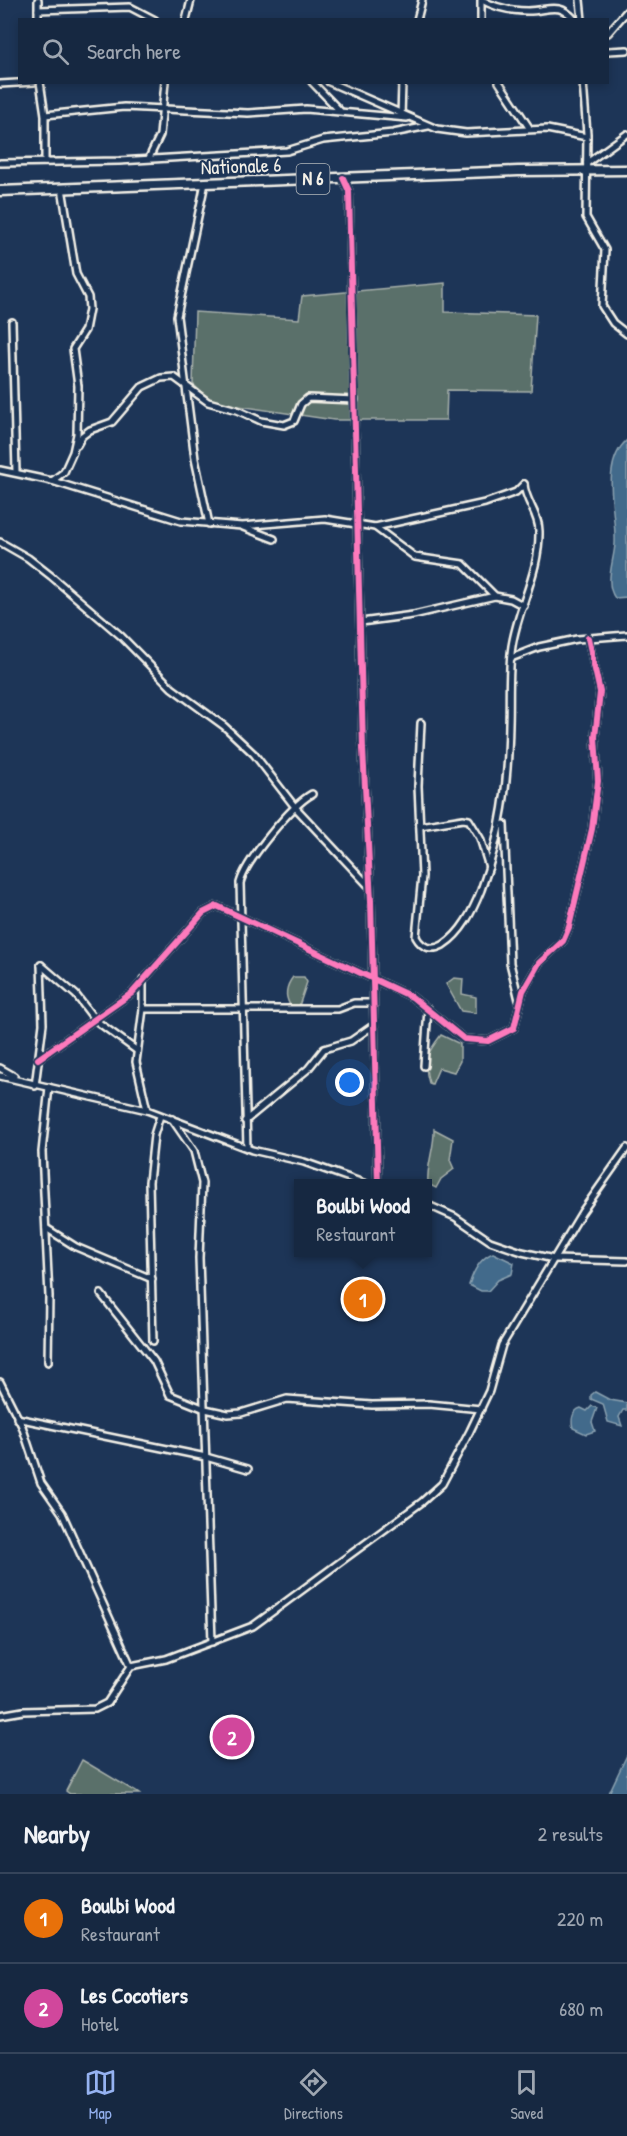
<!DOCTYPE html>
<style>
:root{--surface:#162841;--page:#1f3048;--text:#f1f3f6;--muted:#9ea6b1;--line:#35445a;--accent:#95b2f1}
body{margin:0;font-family:"Patrick Hand",sans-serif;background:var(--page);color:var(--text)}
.you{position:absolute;left:350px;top:1083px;width:21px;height:21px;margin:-15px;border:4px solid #fff;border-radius:50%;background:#1a73e8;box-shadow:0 0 0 9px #1a73e833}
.badge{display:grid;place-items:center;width:39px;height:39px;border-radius:50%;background:var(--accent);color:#fff;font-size:20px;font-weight:700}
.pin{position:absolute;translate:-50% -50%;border:3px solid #fff;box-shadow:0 2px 6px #0006}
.popup{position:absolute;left:294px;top:1179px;width:138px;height:78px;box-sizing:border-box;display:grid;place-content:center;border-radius:0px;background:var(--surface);filter:drop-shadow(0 2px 4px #0005);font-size:20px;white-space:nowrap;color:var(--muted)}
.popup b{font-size:22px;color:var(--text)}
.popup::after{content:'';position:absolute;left:50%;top:100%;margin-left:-12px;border:12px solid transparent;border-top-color:var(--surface)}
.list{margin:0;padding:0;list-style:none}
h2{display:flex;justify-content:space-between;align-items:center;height:78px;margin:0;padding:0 24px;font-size:26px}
h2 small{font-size:20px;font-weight:400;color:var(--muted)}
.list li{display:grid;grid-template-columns:39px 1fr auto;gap:18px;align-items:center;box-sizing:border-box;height:90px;padding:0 24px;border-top:2px solid var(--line)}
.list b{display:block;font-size:22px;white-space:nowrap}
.list p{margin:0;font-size:20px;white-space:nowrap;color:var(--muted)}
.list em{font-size:20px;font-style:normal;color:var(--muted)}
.icon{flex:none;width:33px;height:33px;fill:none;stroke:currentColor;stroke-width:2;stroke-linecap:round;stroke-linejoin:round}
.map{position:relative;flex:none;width:627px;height:1794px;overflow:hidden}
.search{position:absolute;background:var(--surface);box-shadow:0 3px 9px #0003;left:18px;right:18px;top:18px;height:66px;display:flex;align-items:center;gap:15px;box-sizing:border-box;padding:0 21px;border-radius:0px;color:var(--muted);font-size:22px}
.sheet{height:258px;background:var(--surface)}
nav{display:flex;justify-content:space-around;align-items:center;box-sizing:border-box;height:84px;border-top:2px solid var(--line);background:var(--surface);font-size:16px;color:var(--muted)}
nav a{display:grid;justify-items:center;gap:3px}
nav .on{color:var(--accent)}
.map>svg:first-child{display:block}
.green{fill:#5a6f6b;stroke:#a7b0aa;stroke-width:1.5}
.water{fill:#436b8b;stroke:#8aa1b0;stroke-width:1.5}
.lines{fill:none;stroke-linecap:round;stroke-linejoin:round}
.minor-casing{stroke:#f4f1e8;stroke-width:10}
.primary-casing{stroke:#f4f1e8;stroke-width:13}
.minor{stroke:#1d3557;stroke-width:5}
.primary{stroke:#1d3557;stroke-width:8}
.cycleway-casing{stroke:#1d3557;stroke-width:10}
.cycleway{stroke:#fd7abc;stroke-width:6}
.labels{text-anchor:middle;stroke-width:4.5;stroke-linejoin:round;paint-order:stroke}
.shield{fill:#1d3557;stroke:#b4b9bc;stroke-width:1.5}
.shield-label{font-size:18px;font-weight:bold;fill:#f4f1e8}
.street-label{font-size:20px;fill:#f4f1e8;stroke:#1d3557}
</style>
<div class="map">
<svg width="627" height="1794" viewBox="0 0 627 1794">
<rect width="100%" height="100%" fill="#1d3557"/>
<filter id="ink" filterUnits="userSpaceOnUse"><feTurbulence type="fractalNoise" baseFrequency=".0167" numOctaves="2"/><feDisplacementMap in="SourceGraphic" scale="12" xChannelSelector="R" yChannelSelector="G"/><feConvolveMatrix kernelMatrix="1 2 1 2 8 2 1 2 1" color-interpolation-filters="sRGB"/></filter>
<g filter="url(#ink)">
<g class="green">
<polygon points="445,283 445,312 536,315 531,391 447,390 446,420 334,420 211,402 193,384 195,312 299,319 302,296"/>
<path d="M 293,977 L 304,977 L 307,982 L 299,1006 L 290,1005 C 284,995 286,986 293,977 Z"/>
<polygon points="454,978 463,979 462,994 476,997 476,1013 461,1011 446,984"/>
<path d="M 441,1035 L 460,1044 L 460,1061 L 454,1072 L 439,1068 L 432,1084 L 429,1083 C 422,1060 428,1052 441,1035 Z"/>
<path d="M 434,1129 L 453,1139 L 450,1160 L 454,1169 L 441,1179 L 436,1188 L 428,1184 C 426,1165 435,1148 434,1129 Z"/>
<polygon points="82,1760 136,1792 139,1794 70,1794 66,1791"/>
</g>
<g class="water">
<path d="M 627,440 L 627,597 L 615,598 C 604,583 614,561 615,544 C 617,513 599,465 627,440 Z"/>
<path d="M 493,1253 L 514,1263 L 512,1274 L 498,1280 L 488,1291 L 481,1291 L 469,1285 C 473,1272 480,1258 493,1253 Z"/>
<polygon points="595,1392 610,1400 627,1403 627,1410 623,1410 619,1417 622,1426 608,1422 603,1404 591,1399 591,1395"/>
<path d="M 592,1406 L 597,1408 L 592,1422 L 595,1431 L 586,1434 L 573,1428 C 571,1420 572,1411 581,1408 L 587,1411 Z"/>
<polygon points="627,1755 627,1794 608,1794 609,1793"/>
</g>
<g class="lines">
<defs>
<g id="minor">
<polyline points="481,0 481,20"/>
<path d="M 482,0 C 496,8 512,11 528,11 C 548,11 559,1 575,20"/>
<polyline points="580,0 582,20"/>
<polyline points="38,10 130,7 155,20"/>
<polyline points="38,20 38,0"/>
<polyline points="186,20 191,0"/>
<polyline points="417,20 422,0"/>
<polyline points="608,33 627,11"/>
<polyline points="608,51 627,50"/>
<polyline points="40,82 45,115 124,107 248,113 306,109 407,118"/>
<polyline points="312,82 340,111"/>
<polyline points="329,82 437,129 466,133 547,129 587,137"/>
<polyline points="499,82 530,129"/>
<polyline points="583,82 587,134 586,217 605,250 602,306 613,323 627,334"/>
<polyline points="0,84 34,82"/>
<polyline points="45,115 45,162"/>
<polyline points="401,117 402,82"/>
<polyline points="149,158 160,135 165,82"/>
<polyline points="0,163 119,161 287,151 323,140 393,133 428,126"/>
<polyline points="587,163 627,134"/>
<polyline points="343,178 349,191 363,749 371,901 378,1184"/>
<polyline points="205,183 177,316 195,459 209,524"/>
<polyline points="12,322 16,472"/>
<polyline points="77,445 82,436 90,430 112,422 142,387 161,378 174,377 208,402 237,410 261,421 284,425 294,421 301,404 308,398 355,400"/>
<polyline points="0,470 52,481 64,472 73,452 77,434 78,386 73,349 85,330 89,309 88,297 76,274 62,188"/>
<polyline points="52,481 181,521 242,526 325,519 375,527 485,503 516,492 524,484"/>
<polyline points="243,527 274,539"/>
<polyline points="375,527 415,557 463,564 495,596 511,599 524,606"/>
<polyline points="0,542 28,558 51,576 121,636 172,688 224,726 254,754 295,807 368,885"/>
<polyline points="361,622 413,615 495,596"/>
<polyline points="511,658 539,647 577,639 627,635"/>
<path d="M 421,723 L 418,786 L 422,876 L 416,937 C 422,948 432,951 443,945 C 462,933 473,910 481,890 C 502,833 508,784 509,724 C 510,698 508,672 512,646 C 518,607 540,572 539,531 C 539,514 525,501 524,484"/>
<polyline points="504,824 510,963 519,1000"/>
<polyline points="420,826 463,819 469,820 480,838 489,867"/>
<polyline points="41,965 76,995 95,1020 136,1050"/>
<polyline points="143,979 143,1009 136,1062 147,1110"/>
<polyline points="143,1009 338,1009 354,1003 373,1003"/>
<polyline points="38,1059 132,993 203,913 217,906 412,997 464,1039 488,1041 514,1028 523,991 539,963 563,941 569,927 592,829 598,781 595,737 600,692 588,638"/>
<polyline points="424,1066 428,1009"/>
<polyline points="0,1068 14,1076"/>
<polyline points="0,1076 147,1110 252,1150 304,1162 366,1184"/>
<polyline points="35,1086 43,1024 41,965"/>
<polyline points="172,1119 194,1151 202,1183 199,1258 212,1642"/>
<polyline points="245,1121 308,1069 324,1049 351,1041 374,1025"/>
<path d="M 247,1148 L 240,883 C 246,860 292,805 312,794"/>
<polyline points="428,1205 455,1217 490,1241 522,1252 554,1259 627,1261"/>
<polyline points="46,1228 76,1247 152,1279"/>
<polyline points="101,1294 154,1361 170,1395 205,1409 228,1414 241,1413 287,1399 372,1405 429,1404 481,1409"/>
<polyline points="153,1341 149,1182 154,1135 160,1116"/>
<polyline points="48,1362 49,1296 42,1152 49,1087"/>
<polyline points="0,1382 22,1426 41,1483 62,1513 131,1666"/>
<polyline points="17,1418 206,1457 248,1469"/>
<polyline points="0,1715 23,1711 95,1709 107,1703 131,1666 166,1659 253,1626 422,1502 442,1484 470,1431 489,1391 502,1345 582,1212 627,1148"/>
</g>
<polyline id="primary" points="0,191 518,171 627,170"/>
</defs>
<use href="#minor" class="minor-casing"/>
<use href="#primary" class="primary-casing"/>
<use href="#minor" class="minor"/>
<use href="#primary" class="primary"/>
<defs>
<g id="cycleway">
<polyline points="343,178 349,191 363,749 371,901 378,1184"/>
<polyline points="38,1059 132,993 203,913 217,906 412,997 464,1039 488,1041 514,1028 523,991 539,963 563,941 569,927 592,829 598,781 595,737 600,692 588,638"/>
</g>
</defs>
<use href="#cycleway" class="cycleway-casing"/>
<use href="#cycleway" class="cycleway"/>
</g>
</g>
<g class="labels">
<rect class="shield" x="296.5" y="164" width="33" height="30" rx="4.5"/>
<g class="shield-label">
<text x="313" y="185">N 6</text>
</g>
<g class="street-label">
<text transform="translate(241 166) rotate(-2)" y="7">Nationale 6</text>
</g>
</g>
</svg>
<div class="you"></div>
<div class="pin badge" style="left:363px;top:1299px;background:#e8710a">1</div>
<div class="popup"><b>Boulbi Wood</b>Restaurant</div>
<div class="pin badge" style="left:232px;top:1737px;background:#d1479c">2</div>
<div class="search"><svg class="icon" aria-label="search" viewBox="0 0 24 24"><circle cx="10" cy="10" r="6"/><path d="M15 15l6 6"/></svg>Search here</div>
</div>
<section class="sheet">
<h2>Nearby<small>2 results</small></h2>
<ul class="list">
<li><span class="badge" style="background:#e8710a">1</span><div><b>Boulbi Wood</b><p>Restaurant</p></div><em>220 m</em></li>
<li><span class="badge" style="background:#d1479c">2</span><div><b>Les Cocotiers</b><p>Hotel</p></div><em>680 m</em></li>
</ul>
</section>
<nav>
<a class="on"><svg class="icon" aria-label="map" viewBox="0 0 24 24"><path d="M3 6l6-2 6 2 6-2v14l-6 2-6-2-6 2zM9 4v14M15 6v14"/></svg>Map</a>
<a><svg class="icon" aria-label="directions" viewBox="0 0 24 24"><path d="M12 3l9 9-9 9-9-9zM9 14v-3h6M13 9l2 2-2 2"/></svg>Directions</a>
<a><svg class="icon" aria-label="saved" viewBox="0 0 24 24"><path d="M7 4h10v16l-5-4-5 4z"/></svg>Saved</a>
</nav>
